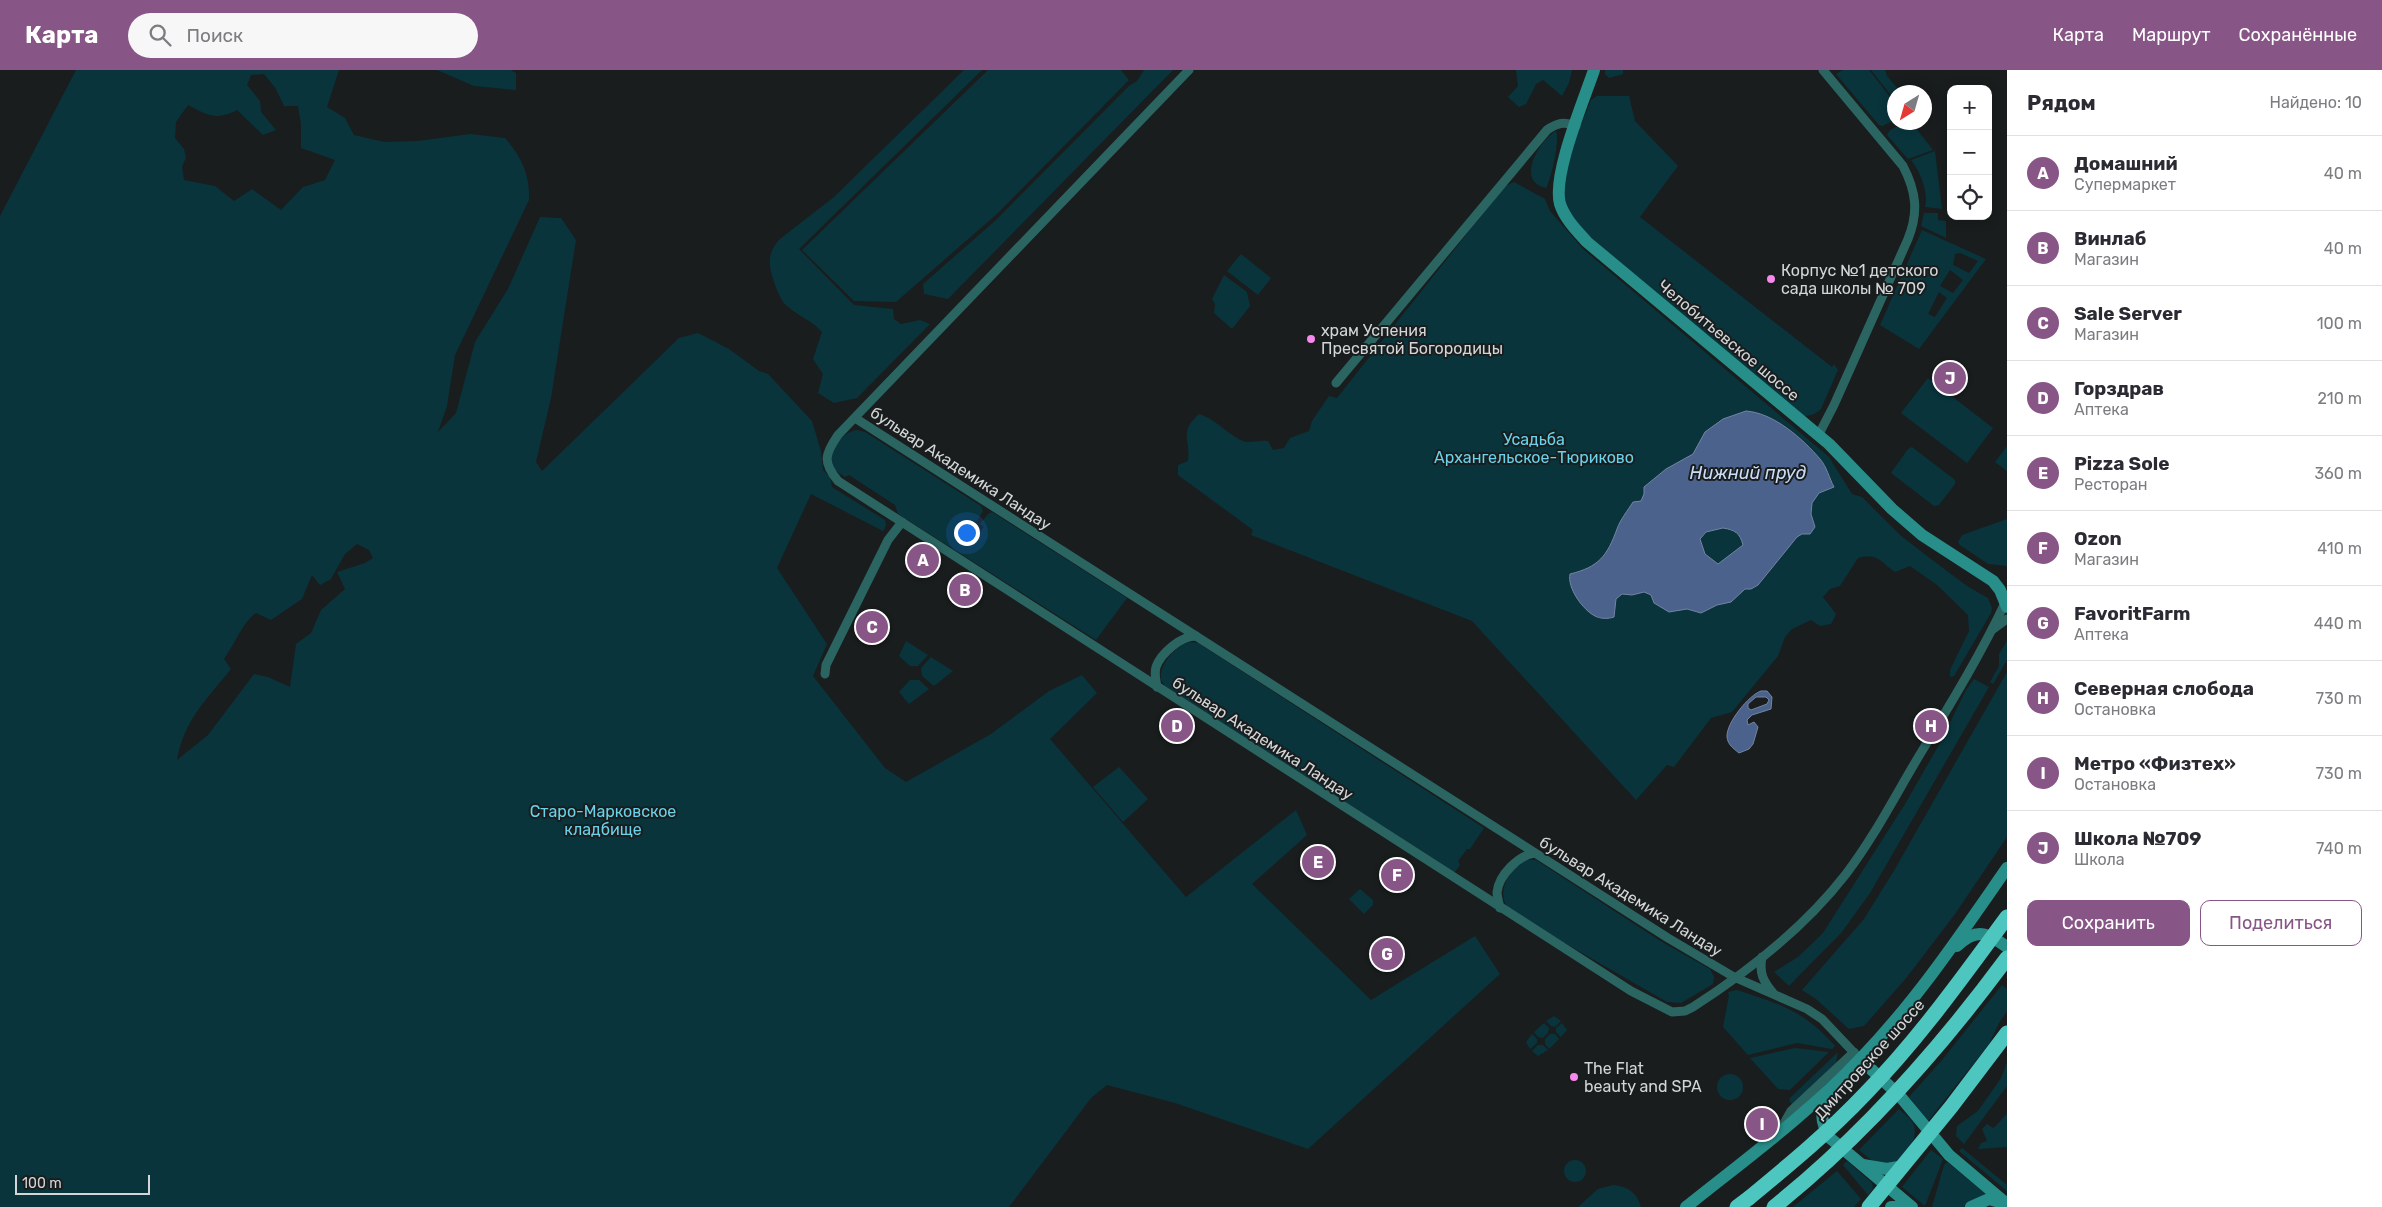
<!DOCTYPE html>
<html lang="ru">
<meta charset="utf-8">
<style>
:root{--surface:#fff;--page:#f7f7f7;--text:#2b2b33;--muted:#7c7c81;--line:#e1e1e2;--accent:#875586}
body{margin:0;font-family:Rubik,sans-serif;background:var(--page);color:var(--text)}
.controls{position:absolute;right:15px;top:15px;display:grid;overflow:hidden;border-radius:10px;box-shadow:0 2px 12px #0003}
.controls button{width:45px;height:45px;display:grid;place-items:center;padding:0;border:0;border-bottom:1px solid var(--line);background:var(--surface);color:var(--text);font:25px sans-serif}
.compass{position:absolute;left:1887px;top:15px;width:45px;height:45px;border-radius:50%;background:var(--surface);box-shadow:0 2px 12px #0003;rotate:217deg}
.scale{position:absolute;left:15px;bottom:12px;width:135px;box-sizing:border-box;padding-left:5px;border:2px solid #d3d5d6;border-top:0;font-size:14px;line-height:18px;white-space:nowrap;color:#d3d5d6;-webkit-text-stroke:4px #191d1e;paint-order:stroke}
.you{position:absolute;left:966px;top:462px;width:18px;height:18px;margin:-12px;border:4px solid #fff;border-radius:50%;background:#1a73e8;box-shadow:0 0 0 8px #1a73e833}
.badge{display:grid;place-items:center;width:32px;height:32px;border-radius:50%;background:var(--accent);color:#fff;font-size:16px;font-weight:700}
.pin{position:absolute;translate:-50% -50%;border:2px solid #fff;box-shadow:0 1px 5px #0006}
.list{margin:0;padding:0;list-style:none}
h2{display:flex;justify-content:space-between;align-items:center;height:65px;margin:0;padding:0 20px;font-size:21px}
h2 small{font-size:16px;font-weight:400;color:var(--muted)}
.list li{display:grid;grid-template-columns:32px 1fr auto;gap:15px;align-items:center;box-sizing:border-box;height:75px;padding:0 20px;border-top:1px solid var(--line)}
.list b{display:block;font-size:19px;white-space:nowrap}
.list p{margin:0;font-size:16px;white-space:nowrap;color:var(--muted)}
.list em{font-size:16px;font-style:normal;color:var(--muted)}
.actions{display:flex;gap:10px;padding:15px 20px}
.actions a{flex:1;padding:11px 0;border:1px solid var(--accent);border-radius:10px;text-align:center;font-size:18px;color:var(--accent)}
.actions .main{background:var(--accent);color:#fff}
.icon{flex:none;width:28px;height:28px;fill:none;stroke:currentColor;stroke-width:2;stroke-linecap:round;stroke-linejoin:round}
.map{position:relative;flex:none;width:2007px;height:1137px;overflow:hidden}
header{display:flex;align-items:center;gap:30px;box-sizing:border-box;height:70px;padding:0 25px;background:var(--accent);color:#fff}
header strong{font-size:24px}
nav{display:flex;gap:28px;margin-inline-start:auto;font-size:18px}
.search{width:350px;height:45px;background:var(--page);display:flex;align-items:center;gap:12px;box-sizing:border-box;padding:0 18px;border-radius:28px;color:var(--muted);font-size:19px}
main{display:flex}
aside{flex:1;background:var(--surface)}
.map>svg:first-child{display:block}
.green{fill:#09343c;fill-rule:evenodd}
.water{fill:#4a628c;stroke:#7384a2;fill-rule:evenodd}
.lines{fill:none;stroke-linecap:round;stroke-linejoin:round}
.street{stroke:#2b6562;stroke-width:9}
.secondary{stroke:#278e89;stroke-width:12}
.highway{stroke:#4ec6c0;stroke-width:15}
.highway-bridge{stroke:#4ec6c0;stroke-width:15}
.poi-dot{fill:#f788ec;stroke:#191d1e;stroke-width:2}
.labels{text-anchor:middle;stroke-width:4;stroke-linejoin:round;paint-order:stroke}
.poi-label{font-size:16px;fill:#d3d5d6;stroke:#191d1e;text-anchor:start}
.street-label{font-size:16px;fill:#d3d5d6;stroke:#191d1e}
.park-label{font-size:16px;fill:#68d3ea;stroke:#191d1e}
.water-label{font-size:18px;font-style:italic;fill:#ccdcf7;stroke:#191d1e}
</style>
<header>
<strong>Карта</strong>
<div class="search"><svg class="icon" aria-label="search" viewBox="0 0 24 24"><circle cx="10" cy="10" r="6"/><path d="M15 15l6 6"/></svg>Поиск</div>
<nav><a>Карта</a><a>Маршрут</a><a>Сохранённые</a></nav>
</header>
<main>
<div class="map">
<svg width="2007" height="1137" viewBox="0 0 2007 1137">
<rect width="100%" height="100%" fill="#191d1e"/>
<g class="green">
<path d="M 76,0 L 339,0 L 327,37 L 345,48 L 354,65 L 384,72 L 418,71 L 470,64 L 505,68 C 522,88 530,105 529,130 L 455,285 L 447,336 L 438,362 L 456,343 L 475,272 L 508,219 L 540,147 L 561,148 L 576,170 L 551,328 L 536,392 L 542,401 L 679,268 L 698,263 L 729,279 L 759,301 L 768,304 L 812,351 L 821,381 L 823,400 L 830,407 L 832,417 L 885,450 L 886,456 L 883,461 L 811,424 L 777,498 L 827,574 L 813,606 L 885,698 L 906,712 L 991,664 L 1049,621 L 1082,605 L 1097,623 L 1050,669 L 1186,827 L 1296,740 L 1307,765 L 1252,814 L 1371,930 L 1475,866 L 1500,904 L 1308,1079 L 1175,1033 L 1107,1015 L 1091,1028 L 1009,1137 L 0,1137 L 0,146 ZM 264,4 L 276,19 L 284,36 L 298,36 L 301,54 L 301,78 L 335,90 L 325,110 L 303,117 L 281,140 L 252,119 L 234,131 L 215,116 L 184,110 L 182,96 L 186,88 L 184,79 L 175,68 L 176,52 L 188,35 C 207,45 216,51 237,40 L 263,65 L 276,60 L 261,42 L 260,31 L 247,15 L 251,5 ZM 357,474 L 369,480 L 373,488 L 365,493 L 337,502 L 345,519 L 321,540 L 311,563 L 296,574 L 290,617 L 268,607 L 254,604 L 208,665 L 177,690 C 184,650 207,629 231,599 L 224,589 C 234,575 243,552 256,543 L 271,550 L 302,529 L 312,505 L 320,515 L 331,509 L 345,484 Z"/>
<polygon points="437,0 511,0 516,3 516,20 474,16"/>
<path d="M 964,0 L 982,0 L 799,179 L 854,235 L 893,239 L 894,249 L 901,254 L 920,250 L 930,254 L 857,328 L 834,333 L 818,323 L 823,304 L 813,289 L 822,262 C 813,251 798,246 787,236 C 782,232 780,226 777,220 C 770,201 764,185 780,169 L 834,127 Z"/>
<polygon points="988,0 1121,0 1129,10 998,143 896,232 854,231 802,180"/>
<polygon points="1144,0 1173,0 948,229 924,224 923,214 996,150 1129,16 1137,11"/>
<polygon points="1516,0 1572,0 1569,13 1562,26 1543,10 1536,14 1526,34 1519,37 1508,27 1518,16"/>
<polygon points="1605,0 1623,0 1623,4 1609,8 1605,4"/>
<polygon points="1843,0 1869,0 1894,32 1894,50 1883,56 1879,55 1836,4"/>
<polygon points="1871,0 1885,0 1887,6 1899,20 1906,16 1906,22 1894,22 1894,29"/>
<path d="M 1597,26 L 1629,26 L 1635,51 L 1678,96 L 1640,147 L 1832,297 L 1834,294 L 1838,300 L 1821,339 C 1815,344 1811,346 1803,346 L 1589,166 C 1579,155 1565,140 1563,124 C 1561,96 1581,56 1591,30 Z"/>
<polygon points="1904,53 1908,60 1915,57 1933,80 1908,89 1887,65 1890,60"/>
<path d="M 1556,61 C 1560,71 1551,109 1546,118 C 1515,111 1539,71 1556,61 Z"/>
<path d="M 1935,81 L 1942,139 L 1925,137 C 1929,123 1920,101 1911,90 Z"/>
<path d="M 1514,112 L 1545,129 L 1550,141 L 1583,179 L 1829,387 L 1852,424 L 1862,427 L 1900,465 L 1931,489 L 1967,516 L 1988,528 L 1992,538 L 1991,543 L 1954,606 L 1950,607 L 1950,600 L 1969,561 L 1968,545 L 1937,515 L 1910,496 L 1895,502 C 1880,492 1879,483 1858,488 L 1840,516 L 1830,519 L 1823,527 L 1836,544 L 1831,554 L 1820,556 L 1811,550 L 1792,559 L 1785,567 L 1778,586 L 1732,642 L 1711,648 L 1674,697 L 1667,695 L 1636,730 L 1472,551 L 1251,465 L 1253,460 L 1178,405 L 1178,395 L 1188,391 C 1191,368 1178,363 1199,344 C 1217,349 1235,372 1248,372 C 1254,372 1261,370 1268,371 L 1273,380 L 1284,378 L 1290,368 L 1309,361 L 1312,351 L 1329,326 L 1337,328 L 1499,123 L 1504,117 Z"/>
<polygon points="1924,143 1938,143 1938,150 1946,151 1946,168 1921,156"/>
<path d="M 1922,160 L 1986,189 L 1919,279 L 1880,255 ZM 1960,183 L 1978,191 L 1969,203 L 1953,195 L 1955,184 ZM 1950,200 L 1963,210 L 1953,223 L 1940,216 ZM 1939,222 L 1947,228 L 1935,247 L 1928,244 Z"/>
<polygon points="1241,184 1271,208 1258,225 1227,201"/>
<polygon points="1224,205 1247,222 1250,236 1232,259 1214,243 1215,234 1212,229"/>
<polygon points="1928,308 1993,358 1967,393 1901,343"/>
<path d="M 857,360 L 865,362 L 981,436 L 983,441 L 977,451 L 971,450 L 965,462 L 974,469 L 984,457 L 980,454 L 988,444 L 992,442 L 1127,528 L 1096,570 L 898,444 L 895,435 L 849,405 L 845,407 C 841,404 834,401 832,396 C 824,381 843,362 857,360 Z"/>
<polygon points="2007,376 2007,401 1995,392"/>
<polygon points="1912,377 1955,410 1955,414 1939,435 1934,436 1891,403 1908,379"/>
<polygon points="2007,449 2007,496 1988,494 1960,475 1958,472 1962,465"/>
<polygon points="906,571 928,585 918,596 910,596 899,586"/>
<polygon points="2007,571 2007,590 1993,614 1990,612 1999,596 1999,584"/>
<path d="M 1190,572 L 1198,573 L 1484,758 L 1470,779 L 1467,779 L 1458,791 L 1460,795 L 1454,803 L 1165,616 L 1161,610 C 1159,594 1175,576 1190,572 Z"/>
<polygon points="931,587 953,601 934,616 922,606 921,598"/>
<polygon points="2007,602 2007,767 1955,844 1907,907 1864,956 1849,959 1816,929 1802,920 1864,849 1895,799"/>
<polygon points="1974,609 1989,617 1870,823 1842,862 1789,916 1774,902 1798,887 1823,863 1905,734 1940,673 1966,620"/>
<polygon points="910,610 919,610 929,619 909,634 899,622"/>
<polygon points="1119,697 1148,729 1123,752 1093,717"/>
<path d="M 1528,790 L 1536,790 L 1662,872 L 1710,899 L 1714,907 L 1713,914 L 1681,933 L 1667,932 L 1549,864 L 1507,837 C 1496,821 1511,795 1528,790 Z"/>
<polygon points="1360,819 1373,830 1373,835 1364,844 1349,829"/>
<polygon points="2002,915 2007,919 2007,941 1999,953 1989,974 1928,1051 1909,1027 1942,990"/>
<path d="M 1737,920 C 1782,935 1803,940 1835,976 L 1832,979 L 1797,973 L 1748,985 L 1723,957 L 1729,925 L 1728,922 Z"/>
<polygon points="1554,946 1561,951 1555,957 1551,956 1546,951"/>
<polygon points="1544,953 1549,958 1548,963 1543,968 1538,967 1534,962"/>
<polygon points="1562,953 1567,960 1561,967 1556,962 1556,958"/>
<polygon points="1532,964 1537,969 1537,973 1530,979 1526,972"/>
<polygon points="1550,964 1555,964 1559,969 1549,979 1545,974 1545,969"/>
<polygon points="1538,975 1543,975 1548,980 1538,986 1532,981"/>
<polygon points="1795,978 1829,982 1790,1020 1778,1019 1750,988"/>
<polygon points="1838,982 1836,993 1793,1035 1789,1031 1790,1028"/>
<polygon points="2007,992 2007,1016 1964,1074 1956,1066 1957,1056 1978,1041 2001,1008"/>
<circle cx="1730" cy="1017" r="13"/>
<path d="M 1899,1039 C 1903,1043 1910,1048 1913,1053 C 1920,1067 1906,1088 1893,1093 C 1888,1095 1882,1094 1876,1094 L 1859,1080 Z"/>
<path d="M 2007,1044 L 2007,1077 L 1978,1079 L 1981,1073 L 1987,1071 L 1982,1059 L 1987,1054 L 1993,1058 C 1999,1054 2001,1049 2007,1044 Z"/>
<polygon points="1962,1078 2007,1115 2007,1121 1959,1081"/>
<polygon points="1931,1080 1943,1089 1925,1136 1902,1117"/>
<circle cx="1575" cy="1101" r="11"/>
<polygon points="1847,1091 1872,1113 1873,1119 1868,1125 1843,1095"/>
<polygon points="1947,1092 1985,1123 1984,1125 1969,1132 1964,1137 1932,1137 1944,1095"/>
<polygon points="1837,1101 1861,1129 1854,1137 1793,1137"/>
<path d="M 1613,1115 C 1628,1116 1637,1123 1641,1137 L 1578,1137 L 1598,1119 Z"/>
</g>
<g class="water">
<path d="M 1746,341 C 1774,343 1803,369 1820,389 C 1827,397 1829,408 1834,417 L 1819,423 L 1812,433 L 1811,444 L 1815,457 L 1810,464 L 1802,464 L 1797,467 L 1758,515 L 1751,519 L 1745,519 L 1731,532 L 1717,535 L 1701,543 L 1687,539 L 1669,542 L 1654,533 L 1651,525 L 1644,522 L 1632,525 L 1622,524 L 1616,529 L 1614,547 C 1608,549 1601,549 1595,546 C 1583,540 1567,518 1570,504 C 1599,497 1607,486 1617,459 C 1620,450 1628,440 1633,432 L 1641,431 L 1644,424 L 1644,417 L 1666,399 L 1693,384 L 1705,362 L 1723,349 ZM 1723,458 C 1735,460 1740,463 1743,475 L 1718,494 L 1705,484 L 1700,469 L 1706,462 Z"/>
<path d="M 1761,621 L 1767,621 L 1772,627 L 1771,639 L 1752,645 L 1747,650 L 1748,655 L 1754,652 L 1758,657 L 1753,674 L 1749,679 L 1739,683 C 1733,678 1728,675 1727,667 C 1726,653 1749,625 1761,621 ZM 1756,627 L 1766,627 L 1769,630 L 1767,634 L 1751,640 L 1748,638 L 1748,634 Z"/>
</g>
<g class="lines">
<g class="street">
<path d="M 1189,0 L 838,365 C 825,384 822,392 838,411 L 1631,921 L 1672,942 L 1685,941 L 1693,937 C 1749,901 1805,857 1846,804 C 1875,766 1897,722 1922,681 C 1951,633 1981,584 2005,533"/>
<path d="M 1336,313 L 1547,60 C 1557,53 1564,51 1576,56"/>
<polyline points="855,348 1668,868 1734,907 1807,939 1822,949 1860,989"/>
<path d="M 1818,366 L 1834,335 L 1908,169 C 1919,142 1916,121 1903,96 L 1823,0"/>
<polyline points="1993,559 2007,549"/>
<polyline points="825,604 826,595 888,470 902,452"/>
<path d="M 1157,617 C 1156,611 1154,604 1156,597 C 1161,583 1181,566 1196,566"/>
<path d="M 1500,838 C 1499,833 1497,827 1497,822 C 1499,805 1518,786 1534,783"/>
<path d="M 1762,887 C 1759,903 1763,911 1773,923"/>
<polyline points="1782,1057 1791,1041 1854,982"/>
</g>
<g class="secondary">
<path d="M 1594,0 C 1584,30 1552,105 1560,134 C 1565,149 1577,161 1587,172 L 1829,374 L 1892,439 L 1922,465 L 1993,511 L 2000,520 L 2007,537"/>
<path d="M 1957,876 C 1977,857 1987,863 2007,877"/>
<polyline points="1860,989 1899,1025 1949,1085 2007,1134"/>
<path d="M 1828,1022 C 1820,1039 1820,1052 1830,1068 L 1912,1137"/>
<polyline points="1863,1095 1887,1099 1904,1096"/>
<path d="M 1686,1137 C 1746,1089 1809,1043 1862,987 C 1917,930 1961,864 2007,798"/>
<polyline points="1891,1137 1901,1137"/>
<polyline points="1971,1137 1989,1129 2003,1133"/>
</g>
<g class="highway">
<polyline points="1737,1137 1749,1128"/>
<polyline points="1869,1137 1951,1037 2007,963"/>
</g>
<g class="highway-bridge">
<path d="M 1749,1128 C 1789,1095 1829,1062 1865,1024 C 1918,970 1962,908 2007,847"/>
<path d="M 1774,1137 C 1864,1065 1939,980 2007,888"/>
</g>
</g>
<g class="poi-dot">
<circle cx="1771" cy="209" r="5"/>
<circle cx="1311" cy="269" r="5"/>
<circle cx="1574" cy="1007" r="5"/>
</g>
<g class="labels">
<g class="poi-label">
<text x="1781" y="206">Корпус №1 детского<tspan x="1781" dy="18">сада школы № 709</tspan></text>
<text x="1321" y="266">храм Успения<tspan x="1321" dy="18">Пресвятой Богородицы</tspan></text>
<text x="1584" y="1004">The Flat<tspan x="1584" dy="18">beauty and SPA</tspan></text>
</g>
<g class="street-label">
<text transform="translate(1729 270) rotate(40)" y="6">Челобитьевское шоссе</text>
<text transform="translate(961 398) rotate(33)" y="6">бульвар Академика Ландау</text>
<text transform="translate(1263 668) rotate(33)" y="6">бульвар Академика Ландау</text>
<text transform="translate(1631 826) rotate(32)" y="6">бульвар Академика Ландау</text>
<text transform="translate(1869 989) rotate(-48)" y="6">Дмитровское шоссе</text>
</g>
<g class="park-label">
<text x="1534" y="375">Усадьба<tspan x="1534" dy="18">Архангельское-Тюриково</tspan></text>
<text x="603" y="747">Старо-Марковское<tspan x="603" dy="18">кладбище</tspan></text>
</g>
<g class="water-label">
<text x="1748" y="409">Нижний пруд</text>
</g>
</g>
</svg>
<div class="controls">
<button>+</button>
<button>−</button>
<button><svg class="icon" aria-label="locate" viewBox="0 0 24 24"><circle cx="12" cy="12" r="6"/><path d="M12 2v4M12 18v4M2 12h4M18 12h4"/></svg></button>
</div>
<svg class="compass" viewBox="-18 -18 36 36"><path d="M0-13l5 13h-10z" fill="#e53935"/><path d="M0 13l5-13h-10z" fill="#7c7c81"/></svg>
<div class="scale">100 m</div>
<div class="you"></div>
<div class="pin badge" style="left:923px;top:490px">A</div>
<div class="pin badge" style="left:965px;top:520px">B</div>
<div class="pin badge" style="left:872px;top:557px">C</div>
<div class="pin badge" style="left:1177px;top:656px">D</div>
<div class="pin badge" style="left:1318px;top:792px">E</div>
<div class="pin badge" style="left:1397px;top:805px">F</div>
<div class="pin badge" style="left:1387px;top:884px">G</div>
<div class="pin badge" style="left:1931px;top:656px">H</div>
<div class="pin badge" style="left:1762px;top:1054px">I</div>
<div class="pin badge" style="left:1950px;top:308px">J</div>
</div>
<aside>
<h2>Рядом<small>Найдено: 10</small></h2>
<ul class="list">
<li><span class="badge">A</span><div><b>Домашний</b><p>Супермаркет</p></div><em>40 m</em></li>
<li><span class="badge">B</span><div><b>Винлаб</b><p>Магазин</p></div><em>40 m</em></li>
<li><span class="badge">C</span><div><b>Sale Server</b><p>Магазин</p></div><em>100 m</em></li>
<li><span class="badge">D</span><div><b>Горздрав</b><p>Аптека</p></div><em>210 m</em></li>
<li><span class="badge">E</span><div><b>Pizza Sole</b><p>Ресторан</p></div><em>360 m</em></li>
<li><span class="badge">F</span><div><b>Ozon</b><p>Магазин</p></div><em>410 m</em></li>
<li><span class="badge">G</span><div><b>FavoritFarm</b><p>Аптека</p></div><em>440 m</em></li>
<li><span class="badge">H</span><div><b>Северная слобода</b><p>Остановка</p></div><em>730 m</em></li>
<li><span class="badge">I</span><div><b>Метро «Физтех»</b><p>Остановка</p></div><em>730 m</em></li>
<li><span class="badge">J</span><div><b>Школа №709</b><p>Школа</p></div><em>740 m</em></li>
</ul>
<div class="actions"><a class="main">Сохранить</a><a>Поделиться</a></div>
</aside>
</main>
